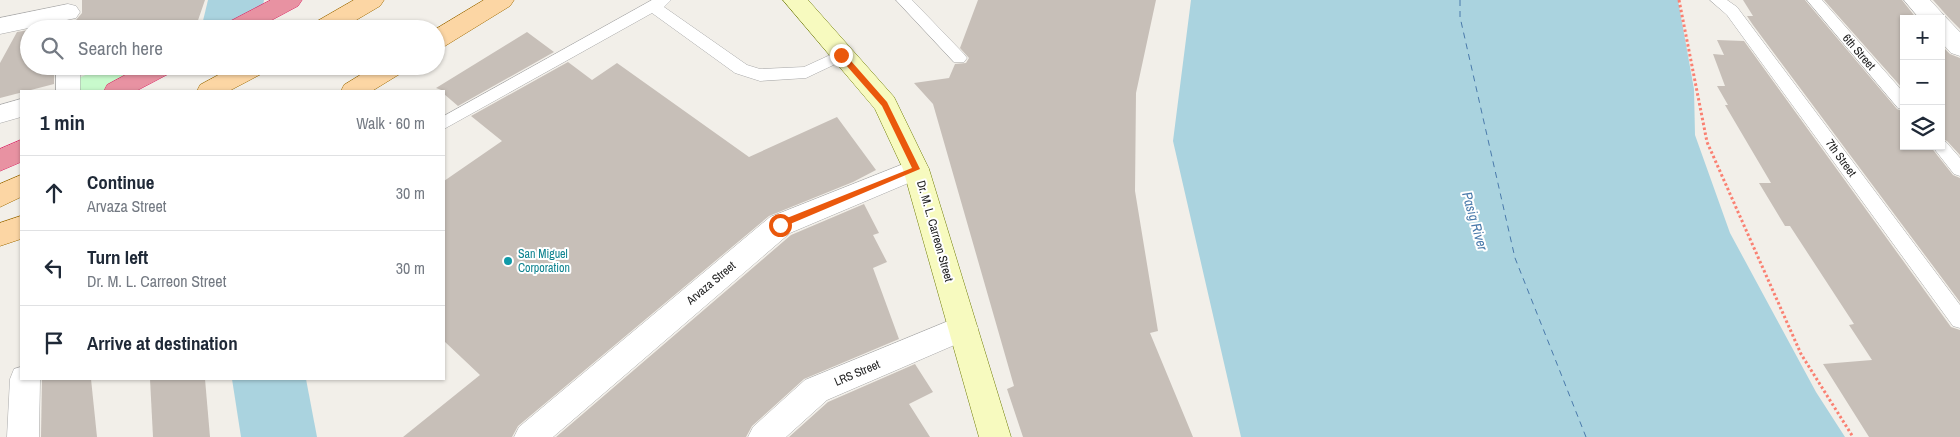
<!DOCTYPE html>
<meta charset="utf-8">
<style>
:root{--surface:#fff;--page:#f2f2f3;--text:#1f2937;--muted:#747a83;--line:#e0e1e3}
body{margin:0;font-family:"Archivo Narrow",sans-serif;background:var(--page);color:var(--text)}
.controls{position:absolute;right:15px;top:15px;display:grid;overflow:hidden;border-radius:0px;box-shadow:0 1px 4px #0004}
.controls button{width:45px;height:45px;display:grid;place-items:center;padding:0;border:0;border-bottom:1px solid var(--line);background:var(--surface);color:var(--text);font:25px sans-serif}
.stop{position:absolute;width:15px;height:15px;margin:-11px;border:4px solid #ea580c;border-radius:50%;background:#fff}
.stop.end{background:#ea580c;border-color:#fff;box-shadow:0 1px 5px #0008}
.list{margin:0;padding:0;list-style:none}
h2{display:flex;justify-content:space-between;align-items:center;height:65px;margin:0;padding:0 20px;font-size:21px}
h2 small{font-size:16px;font-weight:400;color:var(--muted)}
.list li{display:grid;grid-template-columns:32px 1fr auto;gap:15px;align-items:center;box-sizing:border-box;height:75px;padding:0 20px;border-top:1px solid var(--line)}
.list b{display:block;font-size:19px;white-space:nowrap}
.list p{margin:0;font-size:16px;white-space:nowrap;color:var(--muted)}
.list em{font-size:16px;font-style:normal;color:var(--muted)}
.icon{flex:none;width:28px;height:28px;fill:none;stroke:currentColor;stroke-width:2;stroke-linecap:round;stroke-linejoin:round}
.map{position:relative;flex:none;width:1960px;height:437px;overflow:hidden}
.search{position:absolute;background:var(--surface);box-shadow:0 1px 4px #0004;left:20px;top:20px;width:425px;height:55px;display:flex;align-items:center;gap:12px;box-sizing:border-box;padding:0 18px;border-radius:28px;color:var(--muted);font-size:19px}
.panel{position:absolute;background:var(--surface);box-shadow:0 1px 4px #0004;left:20px;top:90px;width:425px;height:290px;border-radius:0px}
.map>svg:first-child{display:block}
.park{fill:#c8facc}
.water{fill:#aad3df}
.lines{fill:none;stroke-linecap:round;stroke-linejoin:round}
.river{fill:#aad3df;fill-rule:evenodd}
.ferry{stroke:#4a7aab;stroke-width:1;stroke-dasharray:6 5;stroke-linecap:butt}
.building{fill:#c7bfb8}
.lane-casing{stroke:#a9a9a9;stroke-width:1}
.street-casing{stroke:#a9a9a9;stroke-width:1}
.secondary-casing{stroke:#707d05;stroke-width:1}
.primary-casing{stroke:#a06b00;stroke-width:1}
.highway-casing{stroke:#dc2a67;stroke-width:1}
.path{stroke:#fa8072;stroke-width:3;stroke-dasharray:2.5 2.5;stroke-linecap:butt}
.lane{fill:#fff;fill-rule:evenodd}
.street{fill:#fff;fill-rule:evenodd}
.secondary{fill:#f7fabf;fill-rule:evenodd}
.primary{fill:#fcd6a4;fill-rule:evenodd}
.highway{fill:#e892a2;fill-rule:evenodd}
.route{fill:#ea580c}
.culture-dot{fill:#0f9aa8;stroke:#fff;stroke-width:2}
.labels{text-anchor:middle;stroke-width:4;stroke-linejoin:round;paint-order:stroke}
.street-label{font-size:12px;fill:#222;stroke:#fff}
.culture-label{font-size:12px;fill:#0d838f;stroke:#fff;text-anchor:start}
.water-label{font-size:14px;font-style:italic;fill:#4a7aab;stroke:#fff}
</style>
<div class="map">
<svg width="1960" height="437" viewBox="0 0 1960 437">
<rect width="100%" height="100%" fill="#f2efe9"/>
<polygon class="park" points="104,66 177,66 117,91 79,91 77,79"/>
<polygon class="water" points="1191,0 1678,0 1694,89 1695,135 1730,233 1816,392 1845,437 1241,437 1173,141"/>
<g class="lines">
<g class="river">
<polygon points="208,0 264,0 259,29 201,29"/>
<polygon points="232,379 306,379 317,437 241,437"/>
</g>
<polyline class="ferry" points="1460,0 1460,17 1515,258 1586,437"/>
</g>
<g class="building">
<polygon points="82,0 205,0 195,29 34,29 76,20 82,13"/>
<polygon points="978,0 1156,0 1136,93 1135,191 1158,331 1150,333 1193,437 1023,437 1007,389 1014,386 933,104 914,83 949,78 955,64 966,63 969,58 960,48"/>
<polygon points="1743,0 1805,0 1897,109 1904,112 1904,146 1930,146 1953,175 1960,178 1960,302 1753,25 1747,16 1753,16"/>
<polygon points="1824,0 1902,0 1917,19 1904,19 1904,90"/>
<polygon points="1933,0 1960,0 1960,29 1950,19"/>
<polygon points="29,30 29,66 54,66 54,84 0,98 0,63 17,32"/>
<polygon points="527,32 554,52 458,106 444,94 444,91 436,88"/>
<polygon points="1717,40 1744,41 1951,327 1960,330 1960,437 1869,437 1823,364 1872,360 1849,325 1854,324 1790,226 1785,226 1759,183 1771,183 1725,105 1728,105 1717,86 1725,86 1713,54 1724,55"/>
<polygon points="1941,45 1950,54 1960,58 1960,155 1947,141 1941,138"/>
<polygon points="568,62 592,80 617,63 749,157 837,117 876,170 853,182 769,216 518,426 512,437 403,437 480,375 444,341 444,181 502,141 471,116"/>
<polygon points="864,204 879,233 873,235 887,262 873,268 899,339 804,379 752,426 746,437 556,437 791,235"/>
<polygon points="915,364 933,392 909,404 930,437 789,437 828,402"/>
<polygon points="42,379 91,379 97,437 41,437"/>
<polygon points="150,379 205,379 210,437 153,437"/>
</g>
<g class="lines">
<defs>
<g id="lane">
<polygon points="652,0 671,0 664,7 747,65 760,69 804,67 841,50 846,51 849,55 846,59 806,78 760,81 735,73 652,13 444,129 444,116"/>
<polygon points="896,0 912,0 964,54 967,58 964,62 954,62"/>
<polygon points="1710,0 1727,0 1737,7 1960,305 1960,328 1953,326 1727,15"/>
<polygon points="1807,0 1822,0 1904,93 1904,110 1898,108"/>
<polygon points="1941,140 1946,142 1960,158 1960,176 1954,174 1932,146 1941,146"/>
</g>
<g id="street">
<path d="M 1904,0 L 1930,0 C 1941,12 1949,21 1960,32 L 1960,56 L 1951,53 L 1941,42 L 1941,19 L 1920,19 Z"/>
<polygon points="68,4 76,6 80,12 76,18 0,34 0,18"/>
<rect x="56" y="66" width="24" height="25"/>
<polygon points="21,99 21,117 0,123 0,105"/>
<polygon points="916,159 925,162 929,169 925,176 790,233 553,437 514,437 519,427 770,217"/>
<polygon points="963,315 973,319 978,328 973,337 827,400 786,437 748,437 753,427 805,380"/>
<polygon points="21,367 21,379 40,379 39,437 7,437 10,379 14,369"/>
</g>
<polygon id="secondary" points="783,0 808,0 894,97 929,169 1011,437 979,437 903,169 875,109"/>
<g id="primary">
<polygon points="354,0 384,0 380,6 341,29 310,29 314,23"/>
<polygon points="484,0 514,0 510,6 445,46 436,48 436,29"/>
<polygon points="235,66 268,66 265,72 229,91 197,91 200,85"/>
<polygon points="375,66 406,66 403,72 372,91 341,91 344,85"/>
<polygon points="21,175 21,197 0,207 0,184"/>
<polygon points="21,216 21,239 0,246 0,223"/>
</g>
<g id="highway">
<polygon points="271,0 302,0 298,6 255,29 223,29 227,23"/>
<polygon points="142,66 175,66 172,72 136,91 104,91 107,85"/>
<polygon points="21,140 21,162 0,171 0,149"/>
</g>
</defs>
<use href="#lane" class="lane-casing"/>
<use href="#street" class="street-casing"/>
<use href="#secondary" class="secondary-casing"/>
<use href="#primary" class="primary-casing"/>
<use href="#highway" class="highway-casing"/>
<polyline class="path" points="1679,0 1707,142 1801,354 1853,437"/>
<use href="#lane" class="lane"/>
<use href="#street" class="street"/>
<use href="#secondary" class="secondary"/>
<use href="#primary" class="primary"/>
<use href="#highway" class="highway"/>
</g>
<polygon class="route" points="838,53 844,53 887,102 920,169 783,227 777,227 777,222 912,168 882,106 838,56"/>
<circle class="culture-dot" cx="508" cy="261" r="5"/>
<g class="labels">
<g class="street-label">
<text transform="translate(1859 52) rotate(49)" y="4">6th Street</text>
<text transform="translate(1841 158) rotate(54)" y="4">7th Street</text>
<text transform="translate(935 231) rotate(74)" y="4">Dr. M. L. Carreon Street</text>
<text transform="translate(711 283) rotate(-40)" y="4">Arvaza Street</text>
<text transform="translate(857 373) rotate(-23)" y="4">LRS Street</text>
</g>
<g class="culture-label">
<text x="518" y="258">San Miguel<tspan x="518" dy="14">Corporation</tspan></text>
</g>
<g class="water-label">
<text transform="translate(1475 221) rotate(74)" y="5">Pasig River</text>
</g>
</g>
</svg>
<div class="controls">
<button>+</button>
<button>−</button>
<button><svg class="icon" aria-label="layers" viewBox="0 0 24 24"><path d="M12 4l9 5-9 5-9-5zM3 14l9 5 9-5"/></svg></button>
</div>
<div class="stop" style="left:780px;top:225px"></div>
<div class="stop end" style="left:841px;top:55px"></div>
<div class="search"><svg class="icon" aria-label="search" viewBox="0 0 24 24"><circle cx="10" cy="10" r="6"/><path d="M15 15l6 6"/></svg>Search here</div>
<section class="panel">
<h2>1 min<small>Walk · 60 m</small></h2>
<ul class="list">
<li><svg class="icon" aria-label="ahead" viewBox="0 0 24 24"><path d="M12 20V5M6 11l6-6 6 6"/></svg><div><b>Continue</b><p>Arvaza Street</p></div><em>30 m</em></li>
<li><svg class="icon" aria-label="left" viewBox="0 0 24 24"><path d="M17 20v-9H6M10 6l-5 5 5 5"/></svg><div><b>Turn left</b><p>Dr. M. L. Carreon Street</p></div><em>30 m</em></li>
<li><svg class="icon" aria-label="arrive" viewBox="0 0 24 24"><path d="M6 21V4h12l-3 4 3 4H6"/></svg><div><b>Arrive at destination</b></div></li>
</ul>
</section>
</div>
